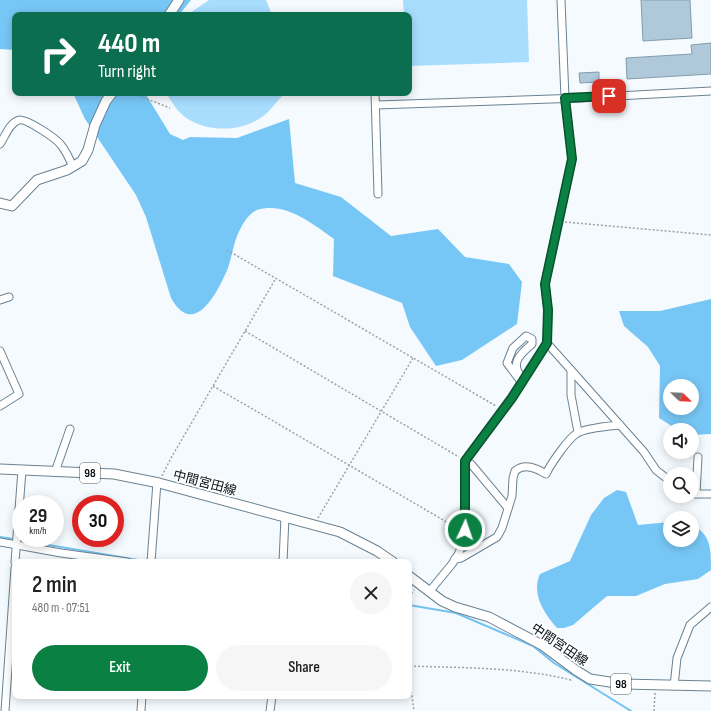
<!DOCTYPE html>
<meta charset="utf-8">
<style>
:root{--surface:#fff;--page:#f6f6f6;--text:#202124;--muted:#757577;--accent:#0b8043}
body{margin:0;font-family:"Sofia Sans Condensed","Noto Sans JP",sans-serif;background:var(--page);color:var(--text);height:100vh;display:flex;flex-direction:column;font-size:15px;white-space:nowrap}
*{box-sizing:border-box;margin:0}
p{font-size:13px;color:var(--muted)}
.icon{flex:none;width:22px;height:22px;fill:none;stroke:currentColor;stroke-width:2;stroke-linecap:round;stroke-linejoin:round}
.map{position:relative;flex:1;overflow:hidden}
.side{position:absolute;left:12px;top:559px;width:400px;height:140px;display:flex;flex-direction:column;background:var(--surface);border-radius:8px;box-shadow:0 2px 10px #0003}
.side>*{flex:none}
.hud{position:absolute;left:12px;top:12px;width:400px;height:84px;border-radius:8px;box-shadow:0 2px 10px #0003;background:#0b6e4f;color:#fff;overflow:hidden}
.needle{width:26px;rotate:113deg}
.buttons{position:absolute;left:663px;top:379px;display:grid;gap:8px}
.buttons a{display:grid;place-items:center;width:36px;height:36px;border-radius:50%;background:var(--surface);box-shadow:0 2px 10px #0003;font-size:20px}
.speed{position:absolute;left:12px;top:495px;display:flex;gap:8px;font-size:20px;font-weight:700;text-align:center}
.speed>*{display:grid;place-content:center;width:52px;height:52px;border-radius:50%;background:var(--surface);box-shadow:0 2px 10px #0003;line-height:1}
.speed small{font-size:10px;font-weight:400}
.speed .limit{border:6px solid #d22;background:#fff;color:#111}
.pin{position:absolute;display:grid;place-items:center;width:34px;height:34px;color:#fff;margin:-17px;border-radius:8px;box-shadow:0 2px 6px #0006}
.me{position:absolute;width:44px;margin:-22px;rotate:3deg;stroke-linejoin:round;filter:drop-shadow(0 0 3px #0008)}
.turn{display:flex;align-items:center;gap:14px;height:84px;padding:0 20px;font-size:18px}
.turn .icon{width:52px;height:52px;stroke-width:2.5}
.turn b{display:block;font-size:28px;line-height:34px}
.round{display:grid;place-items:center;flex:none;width:42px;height:42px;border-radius:21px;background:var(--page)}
.overview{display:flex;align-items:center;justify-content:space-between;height:68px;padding:0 20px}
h1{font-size:24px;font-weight:600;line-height:30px}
.action{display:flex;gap:8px;margin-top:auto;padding:8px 20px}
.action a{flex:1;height:46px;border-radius:24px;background:var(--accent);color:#fff;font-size:16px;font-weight:600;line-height:46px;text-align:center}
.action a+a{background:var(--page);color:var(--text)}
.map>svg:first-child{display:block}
</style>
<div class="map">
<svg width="711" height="711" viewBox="0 0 711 711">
<rect width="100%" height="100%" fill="#f5fafe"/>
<!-- green -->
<g fill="#a8ddfe">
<path d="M 209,0 L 266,0 L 272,15 L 187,15 Z"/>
<path d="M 403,0 L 527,0 L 529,62 L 409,66 L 409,15 L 404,15 Z"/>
<path d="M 166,93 L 284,93 L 284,94 C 278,100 273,107 267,113 C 246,132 208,134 185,117 C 177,111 171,101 166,93 Z"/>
</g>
<!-- forest -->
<g fill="#77c7f6" fill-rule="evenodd">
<path d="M 0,0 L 191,0 L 179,15 L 15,15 L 15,50 L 0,49 Z"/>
<path d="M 73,93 L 145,93 L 170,134 L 183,140 L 190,137 L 237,138 L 289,119 L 295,183 L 341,197 L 391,236 L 438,229 L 465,257 L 509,264 L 522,282 L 517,324 L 462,360 L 436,366 L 410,327 L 402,303 L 333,276 L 334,239 C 313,224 285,201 257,210 C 247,214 241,227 237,236 C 232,249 231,264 224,277 C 217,292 198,329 178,308 C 175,305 173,301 171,298 L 146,217 L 136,195 L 85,119 Z"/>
<path d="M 711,299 L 711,434 L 692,435 L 692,430 L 678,430 L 659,418 L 660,366 L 648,347 L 624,326 L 619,311 L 660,311 ZM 670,386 L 692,386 L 692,408 L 670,408 Z"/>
<path d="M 617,490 L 626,492 L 638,525 L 670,522 L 670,540 L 692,540 L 692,525 C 711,534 711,549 711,570 L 698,579 L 665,584 L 636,596 L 607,596 L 573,625 L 564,628 L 557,628 C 544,613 531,594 540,574 L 570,561 L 591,515 L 604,498 Z"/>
</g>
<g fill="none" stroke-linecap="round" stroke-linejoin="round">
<!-- stream -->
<g stroke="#73c3f2" stroke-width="2">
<path d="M 0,537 L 14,539"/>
<path d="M 19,540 L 150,562"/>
<path d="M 409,605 L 456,613 L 533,646 L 554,663 L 631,711"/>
</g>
</g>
<!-- building -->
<g fill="#afc9da" stroke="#839cad">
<path d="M 641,0 L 690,0 L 692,38 L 643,41 Z"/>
<path d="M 711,43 L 711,74 L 627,79 L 626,58 L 692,54 L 691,45 Z"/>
<path d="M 599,72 L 599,82 L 580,83 L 579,73 Z"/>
</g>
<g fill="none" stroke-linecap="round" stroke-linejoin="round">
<!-- minor casing -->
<g stroke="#6a8292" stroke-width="9">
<g id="minor">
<path d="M 375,93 L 378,194"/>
<path d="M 376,105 L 580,98 L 711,91"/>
<path d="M 0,144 C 5,137 9,123 19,120 C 26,118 57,139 61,145 C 66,151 70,160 73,167"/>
<path d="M 0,300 L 9,297"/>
<path d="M 547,343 L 644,452 L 656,470 L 670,481"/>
<path d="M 0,351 L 19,394 L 0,406"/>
<path d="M 571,370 L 571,395 L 578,432"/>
<path d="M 522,383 L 507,363 L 513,348 L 526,336 L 532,339 L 532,344 C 520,354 508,365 524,379"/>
<path d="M 465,461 L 471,464 L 508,508"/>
<path d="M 55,472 L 70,429"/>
<path d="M 692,493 L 696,494 L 711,494"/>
<path d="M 696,494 L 698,457"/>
<path d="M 0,542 L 61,553 L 127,562"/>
<path d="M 455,559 L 461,558 L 497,537 L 502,528 L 512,496 L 513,478 L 515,471 C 525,463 536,468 546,474 C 550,465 568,439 576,434 C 584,428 610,426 620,425"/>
<path d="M 15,562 L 22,470"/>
<path d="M 151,562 L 157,482"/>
<path d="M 283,562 L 285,517"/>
<path d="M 429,592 L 452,564 L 459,553 L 464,537 L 465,461 L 511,398 L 547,343 L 548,310 L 545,284 L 572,159 L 565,98 L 561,0"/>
<path d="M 674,686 L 677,658 L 690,625 L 711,607"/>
<path d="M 5,711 L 15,568"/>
<path d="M 141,711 L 142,696"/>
<path d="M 270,711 L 272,696"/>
</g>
</g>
<!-- major casing -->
<g stroke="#6a8292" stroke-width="11">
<g id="major">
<path d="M 169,15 L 179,0"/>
<path d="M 0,203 L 12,206 L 37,180 L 67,170 L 82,161 L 88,150 L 95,125 L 106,101 L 112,93"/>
<path d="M 0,469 L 114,474 L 159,483 L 340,532 L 377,551 L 393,562"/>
<path d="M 409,576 L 442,601 L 455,607 L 489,617 L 542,645 L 577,671 L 590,679 L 623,684 L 711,686"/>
</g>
</g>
<!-- path -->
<g stroke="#9ca3a7" stroke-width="1.5" stroke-dasharray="2 2" stroke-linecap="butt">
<path d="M 132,93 L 170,108"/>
<path d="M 565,222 L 711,235"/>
<path d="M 227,250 L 496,406"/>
<path d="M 245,331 L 459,457"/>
<path d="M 213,386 L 457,528"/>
<path d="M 162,476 L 171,458 L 276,278"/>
<path d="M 318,518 L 413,358"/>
<path d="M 409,597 L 414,590"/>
<path d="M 409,652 L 411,655 L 411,689 L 414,711"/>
<path d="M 410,666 C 464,668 519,667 571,680 L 572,678"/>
<path d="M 654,711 L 655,693"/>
</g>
<!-- minor -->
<use href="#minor" stroke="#fff" stroke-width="7"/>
<!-- major -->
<use href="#major" stroke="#fff" stroke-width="9"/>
</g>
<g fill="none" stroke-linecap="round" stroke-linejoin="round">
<!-- route casing -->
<g stroke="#07532c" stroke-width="10">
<path id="route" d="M 465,530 L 465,461 L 512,398 L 547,343 L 548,310 L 545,284 L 572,159 L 565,98 L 609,96"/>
</g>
<!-- route -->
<use href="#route" stroke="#0b8043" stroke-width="7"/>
</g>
<g text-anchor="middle" stroke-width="3.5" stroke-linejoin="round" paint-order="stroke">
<!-- shield labels -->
<g fill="#fff" stroke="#505659" stroke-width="1">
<rect x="80" y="463" width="20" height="20" rx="3"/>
<rect x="611" y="674" width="20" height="20" rx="3"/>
</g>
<g font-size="12" font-weight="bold" fill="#050d12">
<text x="90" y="477">98</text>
<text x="621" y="688">98</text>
</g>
<!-- street labels -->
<g font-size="13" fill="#050d12" stroke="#fff">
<text transform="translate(205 482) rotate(15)" y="5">中間宮田線</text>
<text transform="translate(560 644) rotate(34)" y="5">中間宮田線</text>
</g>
</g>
</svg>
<div class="buttons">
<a><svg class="needle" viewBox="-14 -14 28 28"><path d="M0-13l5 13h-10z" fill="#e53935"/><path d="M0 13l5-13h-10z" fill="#757577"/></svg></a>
<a><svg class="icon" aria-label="sound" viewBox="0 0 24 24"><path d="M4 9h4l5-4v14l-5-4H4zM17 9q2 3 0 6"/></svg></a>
<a><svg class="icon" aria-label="search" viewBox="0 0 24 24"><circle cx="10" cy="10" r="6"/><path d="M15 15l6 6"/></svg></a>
<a><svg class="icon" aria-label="layers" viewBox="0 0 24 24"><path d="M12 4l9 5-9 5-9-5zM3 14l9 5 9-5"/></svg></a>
</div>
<div class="speed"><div>29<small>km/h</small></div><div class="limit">30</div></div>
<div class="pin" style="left:609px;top:96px;background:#d93025"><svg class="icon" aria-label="arrive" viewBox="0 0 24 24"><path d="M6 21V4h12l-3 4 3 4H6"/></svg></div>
<svg class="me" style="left:465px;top:530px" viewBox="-20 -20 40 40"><circle r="17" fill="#0b8043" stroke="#fff" stroke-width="3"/><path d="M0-11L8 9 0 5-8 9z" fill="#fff"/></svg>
<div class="hud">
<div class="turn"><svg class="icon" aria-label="right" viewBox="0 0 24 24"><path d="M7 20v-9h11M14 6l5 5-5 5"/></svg><div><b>440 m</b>Turn right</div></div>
</div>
<section class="side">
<div class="overview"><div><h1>2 min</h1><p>480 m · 07:51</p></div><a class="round"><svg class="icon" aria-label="close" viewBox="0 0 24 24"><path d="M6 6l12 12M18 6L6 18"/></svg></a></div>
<div class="action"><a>Exit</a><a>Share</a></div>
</section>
</div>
